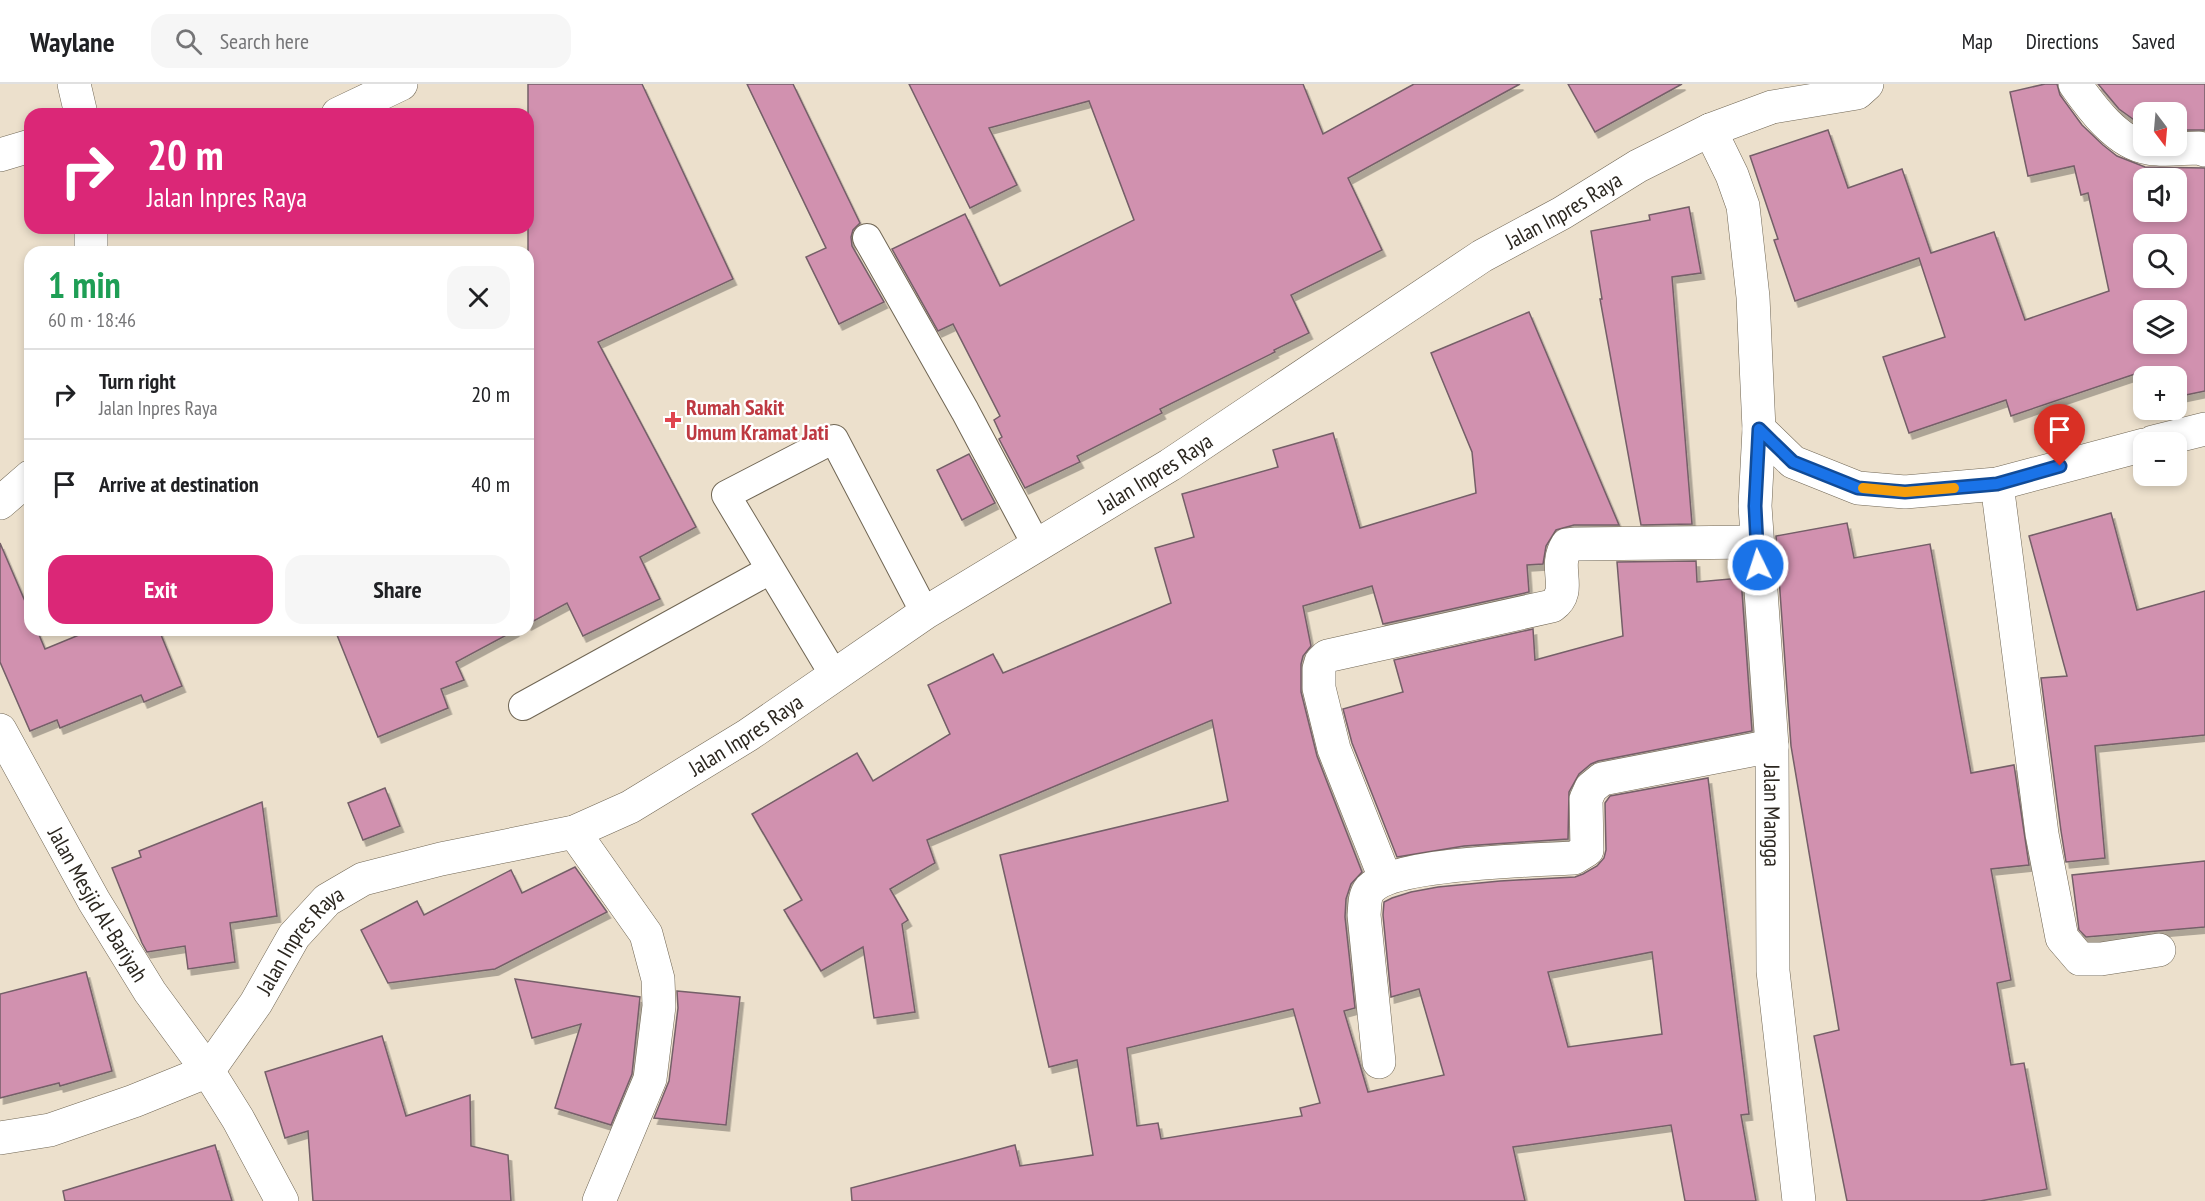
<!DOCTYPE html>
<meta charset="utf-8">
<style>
:root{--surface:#fff;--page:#f6f6f6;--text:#202124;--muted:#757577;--line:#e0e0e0;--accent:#db2777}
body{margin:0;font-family:"PT Sans Narrow",sans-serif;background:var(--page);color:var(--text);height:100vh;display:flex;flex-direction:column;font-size:22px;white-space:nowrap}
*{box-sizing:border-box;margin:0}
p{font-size:20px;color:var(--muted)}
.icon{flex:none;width:33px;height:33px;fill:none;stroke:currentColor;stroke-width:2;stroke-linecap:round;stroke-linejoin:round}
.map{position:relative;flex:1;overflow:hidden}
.details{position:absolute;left:24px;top:162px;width:510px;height:390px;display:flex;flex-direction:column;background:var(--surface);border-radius:18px;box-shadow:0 3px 9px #0003}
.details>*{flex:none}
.guide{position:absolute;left:24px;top:24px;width:510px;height:126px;border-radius:18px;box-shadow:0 3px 9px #0003;background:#db2777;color:#fff;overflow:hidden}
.needle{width:39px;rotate:164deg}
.tools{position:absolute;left:2133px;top:18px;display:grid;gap:12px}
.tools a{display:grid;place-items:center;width:54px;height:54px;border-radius:12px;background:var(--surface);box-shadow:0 3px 9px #0003;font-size:30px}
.pin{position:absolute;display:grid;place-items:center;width:51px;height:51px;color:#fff;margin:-62px -26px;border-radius:50% 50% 50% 0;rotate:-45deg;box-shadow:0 0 6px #0007}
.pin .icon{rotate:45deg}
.me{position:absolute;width:66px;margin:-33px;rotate:356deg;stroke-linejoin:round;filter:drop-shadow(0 0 4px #0008)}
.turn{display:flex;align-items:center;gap:21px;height:126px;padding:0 24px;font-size:27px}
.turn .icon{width:78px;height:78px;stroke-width:2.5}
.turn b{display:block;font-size:42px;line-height:51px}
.round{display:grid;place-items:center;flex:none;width:63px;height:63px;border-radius:18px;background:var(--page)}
.headline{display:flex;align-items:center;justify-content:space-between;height:102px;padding:0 24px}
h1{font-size:36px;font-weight:700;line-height:45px;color:#1e9e55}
.button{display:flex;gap:12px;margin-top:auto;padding:12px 24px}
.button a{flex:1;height:69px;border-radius:18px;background:var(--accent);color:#fff;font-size:24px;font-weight:700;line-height:69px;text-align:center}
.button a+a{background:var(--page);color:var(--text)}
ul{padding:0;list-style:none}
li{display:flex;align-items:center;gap:18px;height:90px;padding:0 24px;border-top:2px solid var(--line)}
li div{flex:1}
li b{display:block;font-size:22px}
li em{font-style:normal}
header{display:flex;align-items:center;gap:36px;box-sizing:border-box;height:84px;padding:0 30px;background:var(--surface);border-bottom:2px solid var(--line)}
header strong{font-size:28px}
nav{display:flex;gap:33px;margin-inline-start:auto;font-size:21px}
.search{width:420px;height:54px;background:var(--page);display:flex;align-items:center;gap:15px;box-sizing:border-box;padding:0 21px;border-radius:18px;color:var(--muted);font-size:22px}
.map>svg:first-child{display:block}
</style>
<header>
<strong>Waylane</strong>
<div class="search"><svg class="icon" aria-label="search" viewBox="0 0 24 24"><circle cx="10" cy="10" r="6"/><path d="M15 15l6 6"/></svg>Search here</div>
<nav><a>Map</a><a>Directions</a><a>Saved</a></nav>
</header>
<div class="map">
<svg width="2205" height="1117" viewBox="0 0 2205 1117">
<defs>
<filter id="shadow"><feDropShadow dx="3.5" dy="6" stdDeviation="0" flood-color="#0004"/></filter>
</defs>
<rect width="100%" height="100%" fill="#ece0cc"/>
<!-- building -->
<g fill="#d191af" stroke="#745f68" stroke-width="1.5" fill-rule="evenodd" filter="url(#shadow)">
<path d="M 528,0 L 642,0 L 733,195 L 598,258 L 696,443 L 640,473 L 660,515 L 583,552 L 567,519 L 528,540 Z"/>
<path d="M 747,0 L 793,0 L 860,139 L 853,146 L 851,153 L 852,162 L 884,218 L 839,240 L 806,173 L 826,164 Z"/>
<path d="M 909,0 L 1303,0 L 1323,50 L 1414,0 L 1520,0 L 1348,94 L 1382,166 L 1291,211 L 1309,249 L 1274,266 L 1275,268 L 1160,325 L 1162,329 L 1077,372 L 1080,378 L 1025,404 L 999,355 L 1002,353 L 994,336 L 1000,332 L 953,240 L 938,247 L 892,165 L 965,130 L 1000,202 L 1134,136 L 1089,17 L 989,44 L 1017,101 L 970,124 Z"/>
<path d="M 1568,0 L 1682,0 L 1595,48 Z"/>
<path d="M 2045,0 L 2057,0 L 2060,11 L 2082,41 L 2103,61 L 2117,72 L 2145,83 L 2205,84 L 2205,307 L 2176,313 L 2176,292 L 2144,292 L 2143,321 L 2135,290 L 2011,332 L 2006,316 L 1909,349 L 1883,273 L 1945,253 L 1919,174 L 1795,217 L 1774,156 L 1778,155 L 1750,72 L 1828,46 L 1848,104 L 1902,85 L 1931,169 L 1994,148 L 2025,236 L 2109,207 L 2088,109 L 2081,111 L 2074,82 L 2028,92 L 2010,8 ZM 2144,94 L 2176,94 L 2176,128 L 2144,128 ZM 2144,160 L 2176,160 L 2176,194 L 2144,194 ZM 2144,226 L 2176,226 L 2176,260 L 2144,260 Z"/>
<path d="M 2098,0 L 2205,0 L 2205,46 L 2176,46 L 2176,28 L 2144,28 L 2144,43 L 2119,25 Z"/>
<path d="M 1689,123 L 1701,189 L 1672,193 L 1692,440 L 1641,441 L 1600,215 L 1602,215 L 1591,147 L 1650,136 L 1649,131 Z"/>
<path d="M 1529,228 L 1619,441 L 1574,441 L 1556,446 L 1546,462 L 1543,480 L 1527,481 L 1529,508 L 1383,540 L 1372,502 L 1303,522 L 1311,562 L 1303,572 L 1301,580 L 1301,608 L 1317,672 L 1362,788 L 1351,800 L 1346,815 L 1345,833 L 1355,924 L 1344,927 L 1368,1008 L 1444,991 L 1419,905 L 1391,913 L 1383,831 L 1384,818 L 1392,814 L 1411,808 L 1438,803 L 1500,797 L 1575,793 L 1583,790 L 1597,782 L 1604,774 L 1606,766 L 1605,719 L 1610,712 L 1708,694 L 1749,1030 L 1741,1031 L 1756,1117 L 1685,1117 L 1671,1041 L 1513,1063 L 1525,1117 L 852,1117 L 851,1104 L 1015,1061 L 1020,1082 L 1093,1071 L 1077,976 L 1049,983 L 1000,771 L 1228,717 L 1212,636 L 927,756 L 935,779 L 890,805 L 908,836 L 902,840 L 915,928 L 874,934 L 863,863 L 821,887 L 784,826 L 802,816 L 752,730 L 857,669 L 873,697 L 950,650 L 928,601 L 993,570 L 1003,589 L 1171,519 L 1155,464 L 1194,453 L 1182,410 L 1278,383 L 1273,366 L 1333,349 L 1360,444 L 1476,409 L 1472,368 L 1431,269 ZM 1652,868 L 1662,950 L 1568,963 L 1548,888 ZM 1293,925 L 1320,1019 L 1300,1024 L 1302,1032 L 1161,1055 L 1158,1039 L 1137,1042 L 1127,964 Z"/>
<path d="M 969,370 L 995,419 L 962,436 L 937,386 Z"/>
<path d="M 2111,429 L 2137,526 L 2205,507 L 2205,651 L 2095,662 L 2105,774 L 2066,778 L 2061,747 L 2041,594 L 2067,592 L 2029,452 Z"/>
<path d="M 1847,439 L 1854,474 L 1930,460 L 1971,689 L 2014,681 L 2029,781 L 1991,785 L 2011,896 L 1997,899 L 2011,981 L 2024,979 L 2047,1105 L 1980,1117 L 1847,1117 L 1814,952 L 1839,946 L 1791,662 L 1776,452 Z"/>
<path d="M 0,459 L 30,529 L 30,546 L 37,546 L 45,565 L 91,546 L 159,546 L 182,602 L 144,618 L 141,611 L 60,644 L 57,636 L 30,647 L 0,578 Z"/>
<path d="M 1696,477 L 1697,498 L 1741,494 L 1752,647 L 1598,677 L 1591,680 L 1579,690 L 1569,708 L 1568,755 L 1464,762 L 1397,773 L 1352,659 L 1343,625 L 1403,608 L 1394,576 L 1533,545 L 1535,576 L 1623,552 L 1617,478 Z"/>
<path d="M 335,546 L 516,546 L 456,578 L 464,596 L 441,605 L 448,624 L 378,653 Z"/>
<path d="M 385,704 L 400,742 L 363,756 L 348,719 Z"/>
<path d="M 262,718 L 277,832 L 230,839 L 235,878 L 188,885 L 185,862 L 147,868 L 142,859 L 112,784 L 141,773 L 139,767 Z"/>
<path d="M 2205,777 L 2205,843 L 2086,853 L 2079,846 L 2072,791 Z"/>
<path d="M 575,783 L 607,828 L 495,885 L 388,899 L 361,846 L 417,817 L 424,831 L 511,786 L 522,809 Z"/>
<path d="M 86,888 L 112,987 L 60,1002 L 59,999 L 0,1014 L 0,910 Z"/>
<path d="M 515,895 L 640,913 L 632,990 L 611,1041 L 555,1024 L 581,940 L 532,954 Z"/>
<path d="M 677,907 L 740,913 L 726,1041 L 654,1034 L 669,997 L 678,924 Z"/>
<path d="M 382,952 L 406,1032 L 470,1011 L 471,1062 L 508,1071 L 511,1117 L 313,1117 L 308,1047 L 285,1054 L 265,988 Z"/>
<path d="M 215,1061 L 232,1117 L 65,1117 L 63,1107 Z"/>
</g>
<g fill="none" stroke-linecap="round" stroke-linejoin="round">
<!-- service casing -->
<g stroke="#706654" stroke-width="30">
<g id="service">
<path d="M 867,154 L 965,327 L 1037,462"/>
<path d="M 834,591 L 726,411 L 834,355 L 925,529"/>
<path d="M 523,622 L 770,486"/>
</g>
</g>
<!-- minor casing -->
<g stroke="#706654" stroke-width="34">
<g id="minor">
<path d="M 74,0 L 81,30"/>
<path d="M 2075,0 C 2091,23 2117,59 2148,64 C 2164,67 2183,64 2199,64 L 2205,66"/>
<path d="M 338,30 L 401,0"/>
<path d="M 1710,46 L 1772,23 L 1857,9 L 1867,0"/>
<path d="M 0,71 L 30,62"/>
<path d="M 91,144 L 91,168"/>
<path id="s1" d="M 1759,345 L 1755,422 L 1772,662 L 1773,887 L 1799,1117"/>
<path d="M 1997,400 L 2042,750 L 2062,854 L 2080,875 L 2101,875 L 2159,866"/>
<path d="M 0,419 L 30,393"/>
<path id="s2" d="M 0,646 L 94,817 L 150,908 L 208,987 L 238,1035 L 282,1117"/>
<path d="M 574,748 L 646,850 L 658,895 L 659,922 L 650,995 L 599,1117"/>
<path d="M 1385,794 L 1334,665 L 1319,604 L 1319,585 L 1321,578 L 1327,572 L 1552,522 C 1574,506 1552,485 1567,461 L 1576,460 L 1757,458"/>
<path d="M 1379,978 L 1364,831 C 1365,822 1364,812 1370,805 C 1394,779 1535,776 1574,774 L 1587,766 L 1586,715 L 1591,704 L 1602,695 L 1772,662"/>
</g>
</g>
<!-- tertiary casing -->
<g stroke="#706654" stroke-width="34">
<g id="tertiary">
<path d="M 2153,358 L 2205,345"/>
<path id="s3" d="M 0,1054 L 50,1046 L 134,1017 L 208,987 L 256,919 L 294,852 L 327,816 L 363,795 L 441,775 L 574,748 L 630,723 L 748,651 L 925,529 L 1170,381 L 1482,172 L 1562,129 L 1638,82 L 1710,46 L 1732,91 L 1743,122 L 1753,213 L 1759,345 L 1793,378 L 1858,404 L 1905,408 L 1997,400 L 2144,361"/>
</g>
</g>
<!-- service -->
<use href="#service" stroke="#fff" stroke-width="28"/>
<!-- minor -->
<use href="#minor" stroke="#fff" stroke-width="33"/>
<!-- tertiary -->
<use href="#tertiary" stroke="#fff" stroke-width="33"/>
</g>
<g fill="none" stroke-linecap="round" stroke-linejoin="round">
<!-- route casing -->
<g stroke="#114b97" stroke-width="15">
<path id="route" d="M 1758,481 L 1755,422 L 1759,345 L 1793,378 L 1858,404 L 1905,408 L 1997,400 L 2060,382"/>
</g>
<!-- route -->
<use href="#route" stroke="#1a73e8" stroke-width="10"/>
<!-- slow -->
<path stroke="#f59e0b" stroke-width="10" d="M 1863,404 L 1905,408 L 1954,404"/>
</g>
<!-- markers -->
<path fill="#e0444e" stroke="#fff" stroke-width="2" d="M670 327h6v6h6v6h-6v6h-6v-6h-6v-6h6z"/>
<g text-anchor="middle" stroke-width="4.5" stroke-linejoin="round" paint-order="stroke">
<!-- street labels -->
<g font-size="22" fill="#2c2720" stroke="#fff">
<text dy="8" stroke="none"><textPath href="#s3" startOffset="1856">Jalan Inpres Raya</textPath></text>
<text dy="8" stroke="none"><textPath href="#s3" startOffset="1370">Jalan Inpres Raya</textPath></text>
<text dy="8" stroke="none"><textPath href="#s3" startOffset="884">Jalan Inpres Raya</textPath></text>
<text dy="8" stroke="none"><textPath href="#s1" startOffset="387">Jalan Mangga</textPath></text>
<text dy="8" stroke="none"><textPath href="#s2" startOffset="200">Jalan Mesjid Al-Bariyah</textPath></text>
<text dy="8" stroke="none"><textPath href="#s3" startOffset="380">Jalan Inpres Raya</textPath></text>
</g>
<!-- health labels -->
<g font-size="22" font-weight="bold" fill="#be3a42" stroke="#fff" text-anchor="start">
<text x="686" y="331">Rumah Sakit<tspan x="686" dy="25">Umum Kramat Jati</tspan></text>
</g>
</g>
</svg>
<div class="tools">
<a><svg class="needle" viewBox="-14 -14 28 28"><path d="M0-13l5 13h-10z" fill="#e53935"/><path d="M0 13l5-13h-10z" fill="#757577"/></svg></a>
<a><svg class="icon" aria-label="sound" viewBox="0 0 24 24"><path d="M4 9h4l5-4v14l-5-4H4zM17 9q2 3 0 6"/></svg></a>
<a><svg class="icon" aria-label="search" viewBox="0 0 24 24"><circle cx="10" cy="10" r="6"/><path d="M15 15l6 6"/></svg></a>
<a><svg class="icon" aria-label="layers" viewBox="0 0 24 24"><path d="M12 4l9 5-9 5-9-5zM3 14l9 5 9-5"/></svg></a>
<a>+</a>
<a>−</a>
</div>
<div class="pin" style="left:2060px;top:382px;background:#d93025"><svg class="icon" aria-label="arrive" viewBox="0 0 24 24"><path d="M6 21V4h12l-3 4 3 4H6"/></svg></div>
<svg class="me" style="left:1758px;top:481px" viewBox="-20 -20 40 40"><circle r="17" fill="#1a73e8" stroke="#fff" stroke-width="3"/><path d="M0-11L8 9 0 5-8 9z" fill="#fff"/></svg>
<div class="guide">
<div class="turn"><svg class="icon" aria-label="right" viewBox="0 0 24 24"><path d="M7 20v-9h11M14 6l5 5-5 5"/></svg><div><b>20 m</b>Jalan Inpres Raya</div></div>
</div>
<section class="details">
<div class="headline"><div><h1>1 min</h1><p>60 m · 18:46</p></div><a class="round"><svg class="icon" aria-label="close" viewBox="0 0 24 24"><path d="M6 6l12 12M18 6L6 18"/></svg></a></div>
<ul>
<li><svg class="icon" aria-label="right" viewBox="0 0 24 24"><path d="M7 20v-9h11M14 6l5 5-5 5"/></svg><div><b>Turn right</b><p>Jalan Inpres Raya</p></div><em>20 m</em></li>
<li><svg class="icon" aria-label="arrive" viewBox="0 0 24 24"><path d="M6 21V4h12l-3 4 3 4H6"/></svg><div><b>Arrive at destination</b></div><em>40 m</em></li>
</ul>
<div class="button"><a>Exit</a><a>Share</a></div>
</section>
</div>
